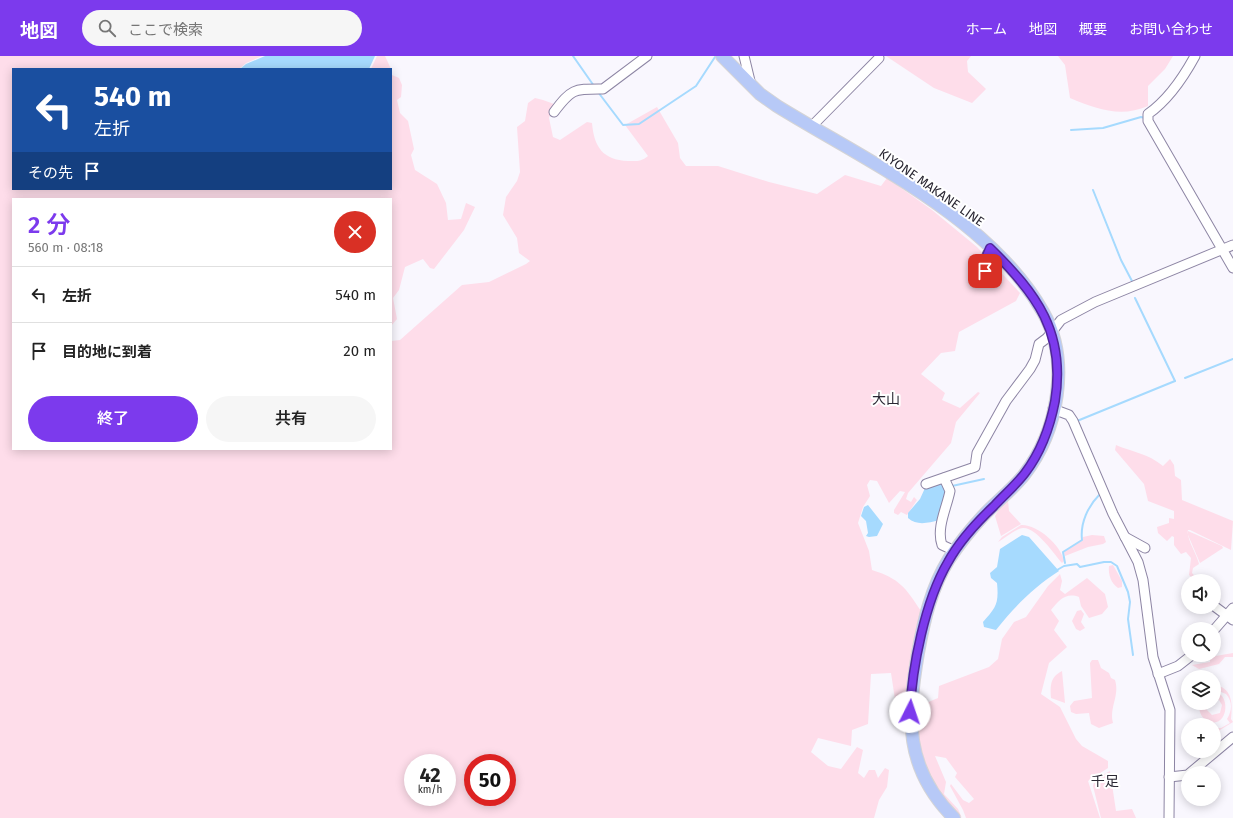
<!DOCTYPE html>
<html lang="ja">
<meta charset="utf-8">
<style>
:root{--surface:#fff;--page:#f6f6f6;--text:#222;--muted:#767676;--line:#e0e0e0;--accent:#7c3aed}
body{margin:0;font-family:"Fira Sans","Noto Sans JP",sans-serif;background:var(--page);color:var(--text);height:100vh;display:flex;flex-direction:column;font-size:15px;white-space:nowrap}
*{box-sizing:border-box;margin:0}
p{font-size:13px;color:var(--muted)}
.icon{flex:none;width:22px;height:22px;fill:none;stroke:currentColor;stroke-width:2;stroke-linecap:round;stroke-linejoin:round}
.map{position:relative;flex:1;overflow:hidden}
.panel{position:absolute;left:12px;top:142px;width:380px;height:252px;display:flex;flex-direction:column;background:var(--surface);border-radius:0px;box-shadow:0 2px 10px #0003}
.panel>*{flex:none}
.guide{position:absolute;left:12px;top:12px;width:380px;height:122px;border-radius:0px;box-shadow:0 2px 10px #0003;background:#1a4fa0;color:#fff;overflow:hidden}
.buttons{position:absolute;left:1181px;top:518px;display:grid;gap:8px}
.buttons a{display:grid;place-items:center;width:40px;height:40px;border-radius:50%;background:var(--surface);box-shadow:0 2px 10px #0003;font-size:20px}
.speed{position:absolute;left:404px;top:698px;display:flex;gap:8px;font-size:20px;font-weight:700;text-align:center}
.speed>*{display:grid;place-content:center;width:52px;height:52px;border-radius:50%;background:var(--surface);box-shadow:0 2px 10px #0003;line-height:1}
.speed small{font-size:10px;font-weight:400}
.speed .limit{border:6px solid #d22;background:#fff;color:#111}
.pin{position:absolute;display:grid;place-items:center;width:34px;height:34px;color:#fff;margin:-17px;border-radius:8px;box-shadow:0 2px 6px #0006}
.me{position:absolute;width:44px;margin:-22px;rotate:4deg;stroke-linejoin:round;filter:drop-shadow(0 0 3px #0008)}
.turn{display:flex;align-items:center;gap:14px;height:84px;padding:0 16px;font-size:18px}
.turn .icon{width:52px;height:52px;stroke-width:2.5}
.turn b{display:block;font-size:28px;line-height:34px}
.then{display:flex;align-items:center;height:38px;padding:0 16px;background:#0003;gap:8px;font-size:15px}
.round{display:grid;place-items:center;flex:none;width:42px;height:42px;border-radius:21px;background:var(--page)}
.headline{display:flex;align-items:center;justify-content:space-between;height:68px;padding:0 16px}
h1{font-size:24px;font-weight:600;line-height:30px;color:var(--accent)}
.cta{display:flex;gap:8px;margin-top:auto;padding:8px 16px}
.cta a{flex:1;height:46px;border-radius:24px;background:var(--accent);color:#fff;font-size:16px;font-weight:600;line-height:46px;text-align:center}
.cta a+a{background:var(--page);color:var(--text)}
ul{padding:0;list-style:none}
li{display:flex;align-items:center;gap:12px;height:56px;padding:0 16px;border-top:1px solid var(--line)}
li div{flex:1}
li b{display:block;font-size:15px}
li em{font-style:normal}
header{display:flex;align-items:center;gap:24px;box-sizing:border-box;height:56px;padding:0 20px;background:var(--accent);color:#fff}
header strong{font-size:19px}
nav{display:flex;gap:22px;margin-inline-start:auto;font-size:14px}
.search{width:280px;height:36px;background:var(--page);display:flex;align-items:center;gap:10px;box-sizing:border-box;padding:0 14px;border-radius:22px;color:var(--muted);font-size:15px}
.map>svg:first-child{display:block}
</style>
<header>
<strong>地図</strong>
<div class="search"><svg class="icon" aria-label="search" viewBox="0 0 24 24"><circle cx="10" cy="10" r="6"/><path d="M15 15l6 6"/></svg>ここで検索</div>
<nav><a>ホーム</a><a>地図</a><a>概要</a><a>お問い合わせ</a></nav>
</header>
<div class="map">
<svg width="1233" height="762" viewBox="0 0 1233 762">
<rect width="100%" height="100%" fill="#f9f7fe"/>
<!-- green -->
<g fill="#feddea" fill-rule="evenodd">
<path d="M 0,0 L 262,0 L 246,7 L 239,13 L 13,13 L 13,133 L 391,133 L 391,15 L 392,19 L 399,22 L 402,29 L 401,41 L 397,44 L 400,57 L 408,65 L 414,93 L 411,99 L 415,114 L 437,128 L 446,147 L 448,164 L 461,163 L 466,147 L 475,151 L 464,174 L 434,213 L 430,212 L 423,203 L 405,211 L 399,234 L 393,242 L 397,263 L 391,270 L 391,143 L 13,143 L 13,393 L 391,393 L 391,285 L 400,284 L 462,229 L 489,226 L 526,208 L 530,205 L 519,197 L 517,182 L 503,159 L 506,141 L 517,125 L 520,116 L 517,71 L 525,65 L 528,47 L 535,42 L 543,44 L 554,48 L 549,62 L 553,81 L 560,84 L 587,66 L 592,67 C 594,91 603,104 628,105 C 636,105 641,106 648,100 L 625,69 L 657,51 L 678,87 L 680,102 L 686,110 L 718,110 L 769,126 L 817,138 L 845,119 L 881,130 L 887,122 L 932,154 L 977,191 L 1020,237 L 1016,245 L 959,276 L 955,295 L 941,297 L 921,318 L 945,337 L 942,344 L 960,352 L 978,336 L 980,337 L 956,366 L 951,387 L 908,437 L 906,443 L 911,446 L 914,441 L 917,444 L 907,459 L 901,456 L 898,459 L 894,457 L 894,454 L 905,436 L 900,435 L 889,447 L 877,425 L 870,424 L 867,429 L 870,440 L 863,451 L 858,467 L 869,495 L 872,514 C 900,523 905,531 921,555 L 911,600 L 905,664 L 901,667 L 898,663 L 891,617 L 871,618 L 868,668 L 852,674 L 851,690 L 818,682 L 811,696 L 828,710 L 841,713 L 857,691 L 863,694 L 858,717 L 864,722 L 869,714 L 875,714 L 878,722 L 885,712 L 889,714 L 887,731 L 879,744 L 874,762 L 0,762 ZM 413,707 L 447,707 L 447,741 L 413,741 ZM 473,707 L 507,707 L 507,741 L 473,741 Z"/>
<path d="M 377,0 L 385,0 L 391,13 L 371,13 Z"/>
<path d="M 886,0 L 971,0 L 967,5 L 968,16 L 986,33 L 972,47 L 934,32 Z"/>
<path d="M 1058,0 L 1173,0 L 1165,13 L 1148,30 L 1148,50 C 1121,62 1096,53 1070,42 L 1065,9 Z"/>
<path d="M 1116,389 C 1135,397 1147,397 1163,410 L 1170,403 L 1174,409 L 1175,420 L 1181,424 L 1182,444 L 1233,465 L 1231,494 L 1190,474 L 1188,474 C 1186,482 1197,498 1199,508 L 1193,512 L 1192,517 L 1199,525 L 1196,525 L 1189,519 L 1191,502 L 1186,496 L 1181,498 L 1174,489 L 1174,481 L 1172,480 L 1167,485 L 1158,477 L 1157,471 L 1169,467 L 1169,462 L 1174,463 L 1174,455 L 1148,445 L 1144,428 L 1115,394 Z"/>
<path d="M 1008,444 L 1009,455 L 1021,468 L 1001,480 L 995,460 L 1002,448 Z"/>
<path d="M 1021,469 C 1037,468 1061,489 1064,505 L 1062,507 C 1054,498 1036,471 1023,472 C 1015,473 1005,482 998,486 L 1002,481 Z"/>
<path d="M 1188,475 L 1222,490 L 1223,492 L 1200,507 L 1188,479 Z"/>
<path d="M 1092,479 L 1104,480 L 1106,486 L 1103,488 L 1088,491 L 1065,500 L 1064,496 L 1083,484 L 1083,481 Z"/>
<path d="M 1113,509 L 1122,525 L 1122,531 L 1118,532 C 1111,527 1108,519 1109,510 Z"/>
<path d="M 1060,518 L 1062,525 L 1060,534 L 1065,538 L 1087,522 L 1105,538 L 1108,551 L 1102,558 L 1089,562 L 1081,550 L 1079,541 C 1066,536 1059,544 1051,554 L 1059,565 L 1054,574 L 1067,591 L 1049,607 L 1041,638 L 1060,651 L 1076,683 L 1082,690 L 1108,705 L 1108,712 L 1088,725 L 1100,762 L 966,762 L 963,754 L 950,730 L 951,728 L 963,744 L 969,747 L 974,743 L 955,721 L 957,717 L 946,702 L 935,700 L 946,726 L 944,738 L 958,753 L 962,762 C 933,734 906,691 919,650 L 938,642 L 939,630 L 989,611 L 998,603 L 1002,583 L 1014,566 L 1026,561 L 1048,530 Z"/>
<path d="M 1081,554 L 1084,558 L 1081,566 L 1085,572 L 1080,575 L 1076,573 L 1072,565 L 1077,555 Z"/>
<path d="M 1233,597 L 1233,601 L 1225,601 L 1219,608 L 1199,613 L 1192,609 L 1210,606 L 1210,601 Z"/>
<path d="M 1092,604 L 1098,604 L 1101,612 L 1109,617 L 1111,622 L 1115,624 C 1120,640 1109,651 1113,667 L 1099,672 L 1091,668 L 1089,657 L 1076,658 L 1071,656 L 1070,650 L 1074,645 L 1092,642 L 1090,607 Z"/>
<path d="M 1062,615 L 1065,647 L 1051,642 C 1050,630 1050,621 1062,615 Z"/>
<path d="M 1214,629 C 1232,631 1233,647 1231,663 L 1233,666 L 1220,674 L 1220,676 L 1214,678 L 1214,672 L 1221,672 L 1230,667 L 1227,663 C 1232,655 1233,646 1226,638 L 1214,633 Z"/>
<path d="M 1214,635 C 1233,639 1227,676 1206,664 C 1200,660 1199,654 1199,648 L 1207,647 L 1206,653 L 1212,659 L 1220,657 L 1222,649 L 1219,644 L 1214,642 Z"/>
<path d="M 1110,715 L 1116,755 L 1132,753 L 1136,762 L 1101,762 L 1093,730 L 1095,723 Z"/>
</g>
<!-- water -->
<g fill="#a6dafe">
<path d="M 265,0 L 375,0 L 369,13 L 240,13 L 246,8 Z"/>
<path d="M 940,428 L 946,432 L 947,435 L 939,464 C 928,467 917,470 908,462 L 908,457 L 920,443 L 925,432 Z"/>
<path d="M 868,449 L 883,468 L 877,480 L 869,481 L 866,480 L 868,477 L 866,465 L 861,460 L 864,451 Z"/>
<path d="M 1022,479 L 1029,481 L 1059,515 C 1034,531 1014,551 996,574 L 984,571 L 983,566 C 996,551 999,548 997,527 L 991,522 L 990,517 L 997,511 L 1000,493 Z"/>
</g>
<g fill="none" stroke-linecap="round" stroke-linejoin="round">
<!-- stream -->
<g stroke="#a6dafe" stroke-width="2">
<path d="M 573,0 L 594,30"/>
<path d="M 598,36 L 623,69 L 639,68 L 696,30 L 715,1"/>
<path d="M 1071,74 L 1103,72 L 1141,61 L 1145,62"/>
<path d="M 1093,134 L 1121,204 L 1133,227"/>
<path d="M 1135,242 L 1175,325"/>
<path d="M 1185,322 L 1233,303"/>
<path d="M 1077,365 L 1175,325"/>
<path d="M 952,430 L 984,423"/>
<path d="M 1065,507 L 1063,496 L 1082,484 C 1080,467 1088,450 1100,438"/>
<path d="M 1057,514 L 1064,510 L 1077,508 L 1080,511 L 1104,506 L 1111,506 L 1117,510 L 1128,536 L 1130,546 L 1128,563 L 1133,599"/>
</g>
<!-- minor casing -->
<g stroke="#8d85a4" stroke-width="11">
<g id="minor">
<path d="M 744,0 L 751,29"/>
<path d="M 1195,0 C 1183,22 1168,44 1148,58 L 1148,65 L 1233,212"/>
<path d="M 554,56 C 572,32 574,33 603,33 L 647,0"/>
<path d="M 811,71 L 879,2"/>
<path d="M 983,225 L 987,199 L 990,192"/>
<path d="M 1053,353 L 1069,359 L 1073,365 L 1113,458 L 1138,506 L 1143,524 L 1153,601 L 1170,654 L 1169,762"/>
<path d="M 944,422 L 950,435 C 947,451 936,472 942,489 L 955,495"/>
<path d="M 926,428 L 975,411 L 977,397 L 1006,345 L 1030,313 L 1035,304 L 1039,288 L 1047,282 L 1061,264 L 1095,246 L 1233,189"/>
<path d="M 1125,481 L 1145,492"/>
<path d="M 1214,550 L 1233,564"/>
<path d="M 1214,574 L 1233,552"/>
<path d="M 1158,618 L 1178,610 L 1192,599"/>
<path d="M 1190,717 L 1233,681"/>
<path d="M 1169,721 L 1188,719"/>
</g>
</g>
<!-- major casing -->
<g stroke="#d4d4d6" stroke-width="14">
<path id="major" d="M 722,0 L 760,38 L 777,50 C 866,105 989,161 1043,256 C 1071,305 1058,375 1024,419 C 1012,434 996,446 983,460 C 970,474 959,488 949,503 C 931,532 924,564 918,597 C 907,662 904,712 954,762"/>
</g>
<!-- minor -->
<use href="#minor" stroke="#fff" stroke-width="9"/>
<!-- major -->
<use href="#major" stroke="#b7c9f7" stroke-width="12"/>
</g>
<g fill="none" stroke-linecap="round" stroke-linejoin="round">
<!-- route casing -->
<g stroke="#51269a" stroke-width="10">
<path id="route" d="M 910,656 C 912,611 925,545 948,506 C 960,484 976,467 994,450 C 1004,439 1016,429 1025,417 C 1041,396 1050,371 1055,345 C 1066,277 1037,238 990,192 L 987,199 L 985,215"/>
</g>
<!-- route -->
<use href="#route" stroke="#7c3aed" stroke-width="7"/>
</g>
<g text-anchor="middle" stroke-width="4" stroke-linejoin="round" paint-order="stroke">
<!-- street labels -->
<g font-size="13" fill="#2a2733" stroke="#fff">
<text transform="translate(932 131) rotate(35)" y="5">KIYONE MAKANE LINE</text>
</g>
<!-- neighbourhood labels -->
<g font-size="14" fill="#2a2733" stroke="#fff">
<text x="886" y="348">大山</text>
<text x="1105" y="730">千足</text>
</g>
</g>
</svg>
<div class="buttons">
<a><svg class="icon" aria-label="sound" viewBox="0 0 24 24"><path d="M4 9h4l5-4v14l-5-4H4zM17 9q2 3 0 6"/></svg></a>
<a><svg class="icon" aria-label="search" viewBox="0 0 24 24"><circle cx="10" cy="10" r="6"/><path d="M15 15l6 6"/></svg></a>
<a><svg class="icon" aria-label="layers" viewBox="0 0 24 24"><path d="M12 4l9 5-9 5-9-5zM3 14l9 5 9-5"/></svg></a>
<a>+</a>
<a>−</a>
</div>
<div class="speed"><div>42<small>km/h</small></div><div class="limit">50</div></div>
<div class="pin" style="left:985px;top:215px;background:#d93025"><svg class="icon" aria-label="arrive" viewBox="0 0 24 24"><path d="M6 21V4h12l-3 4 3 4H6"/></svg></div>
<svg class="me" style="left:910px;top:656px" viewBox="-20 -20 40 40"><circle r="19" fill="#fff"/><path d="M0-13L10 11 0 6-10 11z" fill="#7c3aed"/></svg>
<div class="guide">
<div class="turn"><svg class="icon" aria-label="left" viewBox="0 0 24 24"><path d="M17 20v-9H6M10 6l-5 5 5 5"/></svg><div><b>540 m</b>左折</div></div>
<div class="then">その先<svg class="icon" aria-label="arrive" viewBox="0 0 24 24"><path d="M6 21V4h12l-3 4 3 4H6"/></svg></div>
</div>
<section class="panel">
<div class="headline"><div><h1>2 分</h1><p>560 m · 08:18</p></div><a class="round" style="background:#d93025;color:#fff"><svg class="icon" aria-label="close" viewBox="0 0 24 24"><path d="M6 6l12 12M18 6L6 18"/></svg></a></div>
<ul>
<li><svg class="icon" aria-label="left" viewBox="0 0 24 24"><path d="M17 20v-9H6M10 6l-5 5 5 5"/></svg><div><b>左折</b></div><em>540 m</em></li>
<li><svg class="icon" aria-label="arrive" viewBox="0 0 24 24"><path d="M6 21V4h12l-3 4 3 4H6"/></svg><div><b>目的地に到着</b></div><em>20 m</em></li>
</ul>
<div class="cta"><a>終了</a><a>共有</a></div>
</section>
</div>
